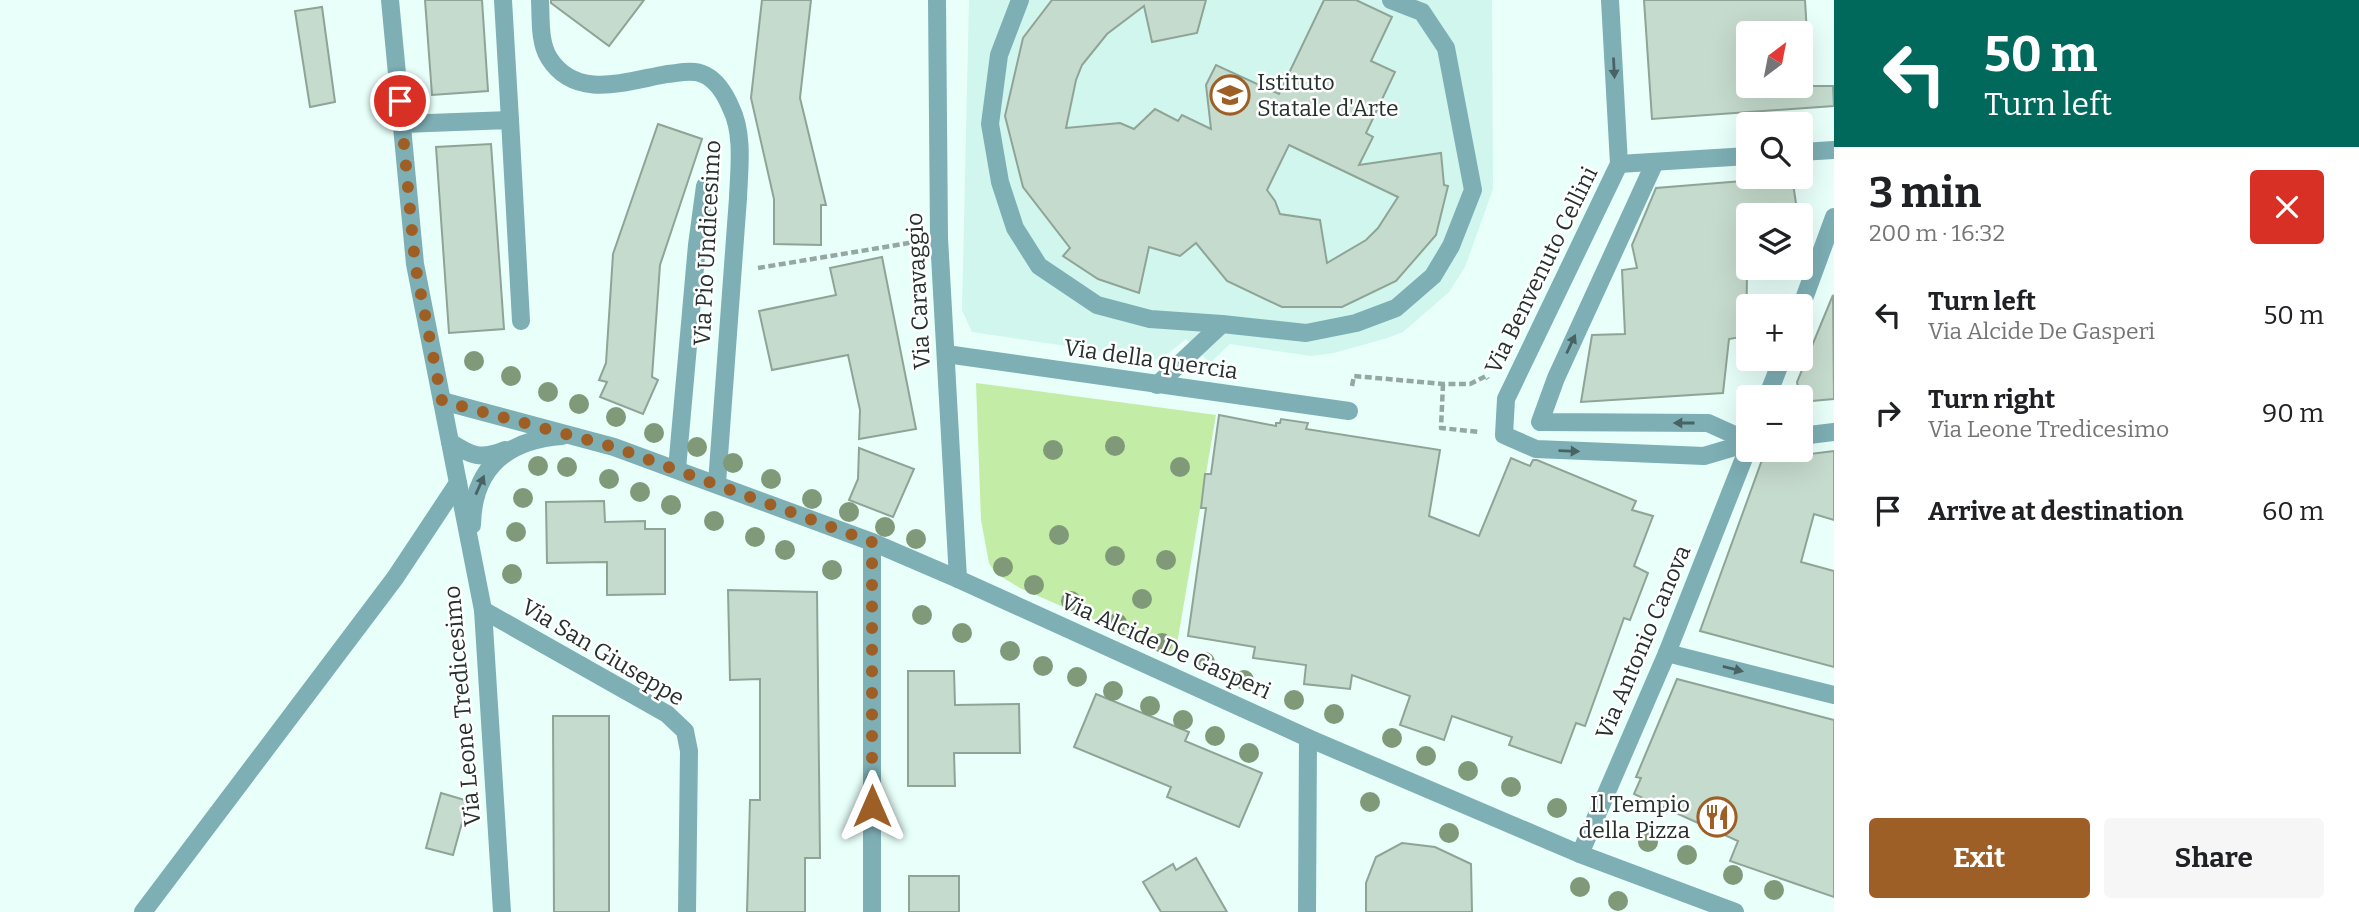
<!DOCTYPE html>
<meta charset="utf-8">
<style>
:root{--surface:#fff;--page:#f6f6f6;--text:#202124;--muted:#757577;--accent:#9d5f25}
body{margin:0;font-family:Bitter,serif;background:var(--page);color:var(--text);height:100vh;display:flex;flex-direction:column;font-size:26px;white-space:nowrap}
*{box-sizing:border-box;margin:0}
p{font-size:23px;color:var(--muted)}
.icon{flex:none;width:38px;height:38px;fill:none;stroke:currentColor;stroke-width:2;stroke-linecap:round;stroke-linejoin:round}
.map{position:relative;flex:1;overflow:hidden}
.drawer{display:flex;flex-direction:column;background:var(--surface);width:525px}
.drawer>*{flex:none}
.guide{background:#00695c;color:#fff;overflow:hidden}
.needle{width:46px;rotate:32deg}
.fabs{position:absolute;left:1736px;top:21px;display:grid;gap:14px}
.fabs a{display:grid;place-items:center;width:77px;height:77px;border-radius:7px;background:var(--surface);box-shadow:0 7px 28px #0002;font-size:35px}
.pin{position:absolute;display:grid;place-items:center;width:60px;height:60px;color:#fff;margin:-30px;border:4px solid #fff;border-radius:50%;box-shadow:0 2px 7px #0007}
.me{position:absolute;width:77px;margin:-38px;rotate:0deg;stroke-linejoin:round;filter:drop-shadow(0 0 5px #0008)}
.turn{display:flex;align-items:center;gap:24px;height:147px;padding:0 35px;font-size:32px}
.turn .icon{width:91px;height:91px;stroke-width:2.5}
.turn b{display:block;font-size:49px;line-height:60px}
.round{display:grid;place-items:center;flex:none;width:74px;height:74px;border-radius:7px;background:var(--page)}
.overview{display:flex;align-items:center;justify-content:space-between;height:119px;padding:0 35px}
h1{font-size:42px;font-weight:700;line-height:52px}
.action{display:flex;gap:14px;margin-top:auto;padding:14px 35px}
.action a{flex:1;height:80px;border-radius:7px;background:var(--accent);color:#fff;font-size:28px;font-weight:700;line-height:80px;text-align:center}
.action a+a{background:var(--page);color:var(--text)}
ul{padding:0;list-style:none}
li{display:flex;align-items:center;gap:21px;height:98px;padding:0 35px}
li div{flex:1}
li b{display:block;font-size:26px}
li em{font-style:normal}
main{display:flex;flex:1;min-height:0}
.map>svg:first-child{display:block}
</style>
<main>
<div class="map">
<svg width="1834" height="912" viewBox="0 0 1834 912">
<rect width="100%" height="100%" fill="#e8fffa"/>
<!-- built -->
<path fill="#d0f6ee" d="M 969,0 L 1492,0 L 1493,189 L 1465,267 L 1449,292 L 1403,332 L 1387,338 L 1334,353 L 1311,356 L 1230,344 L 1210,363 L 1186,339 L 1160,360 L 972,332 L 962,310 Z"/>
<!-- green -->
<path fill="#c3eda6" d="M 976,383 L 1216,415 L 1175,656 L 1020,588 L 995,573 L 989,563 L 981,520 Z"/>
<!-- building -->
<g fill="#c5dbcd" stroke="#8fa496" stroke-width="2" fill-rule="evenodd">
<path d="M 425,0 L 482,0 L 488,91 L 432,95 Z"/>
<path d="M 551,0 L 644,0 L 609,46 L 551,3 Z"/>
<path d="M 762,0 L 811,0 L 800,98 L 826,205 L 821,205 L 821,245 L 774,244 L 774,199 L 751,98 Z"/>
<path d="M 1052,0 L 1206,0 L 1197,33 L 1152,42 L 1144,6 L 1107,34 L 1082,65 L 1076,80 L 1066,128 L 1120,123 L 1134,129 L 1155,109 L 1178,121 L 1182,115 L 1211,129 L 1206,85 L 1216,65 L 1279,94 L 1324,0 L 1356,0 L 1392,17 L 1371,61 L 1395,72 L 1366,133 L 1373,137 L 1359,165 L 1441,153 L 1444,185 L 1448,186 L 1436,235 L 1396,281 L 1342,307 L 1282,307 L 1227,281 L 1196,243 L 1180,256 L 1149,247 L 1139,293 L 1098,279 L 1063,256 L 1070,248 L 1023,187 L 1005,116 L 1023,38 ZM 1289,145 L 1398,197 L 1378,228 L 1366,240 L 1327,263 L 1320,220 L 1280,214 L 1275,201 L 1267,190 Z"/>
<path d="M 1644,0 L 1805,0 L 1807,33 L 1748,33 L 1748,86 L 1833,86 L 1834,106 L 1652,119 Z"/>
<path d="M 322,7 L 335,102 L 310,107 L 295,11 Z"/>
<path d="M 658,124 L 702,139 L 660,265 L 652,377 L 658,380 L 643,414 L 600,397 L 607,382 L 599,380 L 606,363 L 613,254 Z"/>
<path d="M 491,144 L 504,329 L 449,333 L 436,147 Z"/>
<path d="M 1792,177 L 1797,210 L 1794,210 L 1794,214 L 1748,215 L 1746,336 L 1729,339 L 1723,393 L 1581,402 L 1592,335 L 1625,334 L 1622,270 L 1637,268 L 1632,245 L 1656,188 Z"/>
<path d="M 882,257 L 916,429 L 859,439 L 860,410 L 848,355 L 772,370 L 759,311 L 836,295 L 830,268 Z"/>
<path d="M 1833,295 L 1834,399 L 1801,402 L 1797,382 Z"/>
<path d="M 1219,415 L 1276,426 L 1276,423 L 1280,423 L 1281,419 L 1308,423 L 1306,429 L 1440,450 L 1429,516 L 1479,536 L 1511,458 L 1530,466 L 1533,460 L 1537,460 L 1636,501 L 1632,510 L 1653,516 L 1634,566 L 1648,573 L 1630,620 L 1624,618 L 1585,726 L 1576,723 L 1561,763 L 1509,745 L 1512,737 L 1452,716 L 1444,740 L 1400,725 L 1410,696 L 1352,675 L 1350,689 L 1304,684 L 1306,665 L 1253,658 L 1255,647 L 1188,636 L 1206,508 L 1201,508 L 1205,474 L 1211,474 Z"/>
<path d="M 859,448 L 914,469 L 893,517 L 849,500 L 858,479 Z"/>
<path d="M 1834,451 L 1834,520 L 1814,514 L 1801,562 L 1834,571 L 1834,667 L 1700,631 L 1762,460 Z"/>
<path d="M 604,501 L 605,522 L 645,521 L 645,529 L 665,529 L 665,594 L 607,595 L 607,562 L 547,563 L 546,502 Z"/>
<path d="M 728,590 L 817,592 L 820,858 L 805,858 L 805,912 L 747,912 L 750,800 L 760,800 L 760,679 L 730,680 Z"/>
<path d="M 908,671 L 954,671 L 955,705 L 1019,704 L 1020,753 L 954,753 L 955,786 L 908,786 Z"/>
<path d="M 1677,679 L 1834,720 L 1834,897 L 1730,861 L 1738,841 L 1634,794 L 1641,778 L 1636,777 Z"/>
<path d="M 1096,694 L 1189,732 L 1185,741 L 1262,773 L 1239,827 L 1167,797 L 1171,787 L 1074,747 Z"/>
<path d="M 553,716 L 609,716 L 609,912 L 554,912 Z"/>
<path d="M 441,793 L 468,801 L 453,855 L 426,848 Z"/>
<path d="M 1402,843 L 1435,847 L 1471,864 L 1472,912 L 1366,912 L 1366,883 L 1376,857 Z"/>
<path d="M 1196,858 L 1227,912 L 1161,912 L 1143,882 L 1173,864 L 1176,870 Z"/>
<rect x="909" y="876" width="50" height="36"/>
</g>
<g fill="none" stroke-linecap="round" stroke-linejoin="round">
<!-- path -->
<g stroke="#95a7a3" stroke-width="4.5" stroke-dasharray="7 3.5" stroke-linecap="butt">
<path d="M 758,268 L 915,242"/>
<path d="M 1443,384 L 1441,428 L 1479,432"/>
<path d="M 1352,386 L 1354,376 L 1443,384 L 1470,384 L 1486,376 L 1488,379"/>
</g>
<!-- minor -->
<g stroke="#7dafb5" stroke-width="18">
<path d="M 390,0 L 415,264 L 483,610 L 502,912"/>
<path d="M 503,0 L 510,120"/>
<path d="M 540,0 C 541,18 539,42 549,58 C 576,101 627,81 667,74 C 679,73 693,69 705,75 C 717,81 726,96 731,108 C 744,134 739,170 738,198 L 717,483"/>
<path d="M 937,0 L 939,238 L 958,579"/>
<path d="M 1020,0 L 999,55 L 990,124 L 1000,182 L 1015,228 L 1039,266 L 1097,305 L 1150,319 L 1222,324 L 1306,333 L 1356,323 L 1396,308 L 1433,276 L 1451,246 L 1473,190 L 1446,48 L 1422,12 L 1391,0"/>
<path d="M 1610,0 L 1619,164 L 1506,399 L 1504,435 L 1536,449 L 1704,456 L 1748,443"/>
<path d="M 402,124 L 510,120 L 521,321"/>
<path d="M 1801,152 L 1834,150"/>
<path d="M 1655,162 L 1556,378 L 1540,422 L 1708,423 L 1748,441"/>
<path d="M 1619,164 L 1748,156"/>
<path d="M 1801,307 L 1834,217"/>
<path d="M 946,354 L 1349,411"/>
<path d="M 1157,385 L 1222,324"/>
<path d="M 1767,397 L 1782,359"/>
<path d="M 442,401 L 614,447 L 872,542 L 958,579 L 1308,738 L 1580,854 L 1735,912"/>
<path d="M 1801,436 L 1834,432"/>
<path d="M 450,442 C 471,456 481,460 505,450"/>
<path d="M 677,469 L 697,245 L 705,186"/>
<path d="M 472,525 C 473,467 507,440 562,436"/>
<path d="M 872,542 L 872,912"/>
<path d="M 483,610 L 667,714 L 685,731 L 689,751 L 687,912"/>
<path d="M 1667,653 L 1834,695"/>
<path d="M 1580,854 L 1667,653 L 1748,448"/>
<path d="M 143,912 L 395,578 L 458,483"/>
<path d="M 1307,912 L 1308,738"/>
</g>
</g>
<!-- trees -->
<g fill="#809a79">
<circle cx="474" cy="361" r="10"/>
<circle cx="511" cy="376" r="10"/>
<circle cx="548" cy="392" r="10"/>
<circle cx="579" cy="404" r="10"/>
<circle cx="616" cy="417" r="10"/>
<circle cx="654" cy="433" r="10"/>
<circle cx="1115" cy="446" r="10"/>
<circle cx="697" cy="447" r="10"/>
<circle cx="1053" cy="450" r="10"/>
<circle cx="733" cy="463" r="10"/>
<circle cx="538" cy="466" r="10"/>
<circle cx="567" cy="467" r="10"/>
<circle cx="1180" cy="467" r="10"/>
<circle cx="609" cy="479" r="10"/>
<circle cx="771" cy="479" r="10"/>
<circle cx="640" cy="492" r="10"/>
<circle cx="523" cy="498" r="10"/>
<circle cx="812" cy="499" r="10"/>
<circle cx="671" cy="505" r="10"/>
<circle cx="849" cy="512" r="10"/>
<circle cx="714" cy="521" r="10"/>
<circle cx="885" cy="527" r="10"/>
<circle cx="516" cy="532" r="10"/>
<circle cx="1059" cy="535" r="10"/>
<circle cx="755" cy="537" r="10"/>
<circle cx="916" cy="539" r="10"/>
<circle cx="785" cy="550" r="10"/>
<circle cx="1115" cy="556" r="10"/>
<circle cx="1166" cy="560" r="10"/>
<circle cx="1003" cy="567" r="10"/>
<circle cx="832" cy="570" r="10"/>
<circle cx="512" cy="574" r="10"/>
<circle cx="1034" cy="585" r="10"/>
<circle cx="1142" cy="599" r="10"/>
<circle cx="1071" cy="601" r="10"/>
<circle cx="922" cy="615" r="10"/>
<circle cx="1117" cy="623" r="10"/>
<circle cx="962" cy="633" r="10"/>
<circle cx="1162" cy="643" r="10"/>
<circle cx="1010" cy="651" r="10"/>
<circle cx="1205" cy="662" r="10"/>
<circle cx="1043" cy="666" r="10"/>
<circle cx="1077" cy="677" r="10"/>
<circle cx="1244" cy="680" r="10"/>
<circle cx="1113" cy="691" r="10"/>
<circle cx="1294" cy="700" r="10"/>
<circle cx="1150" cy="706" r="10"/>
<circle cx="1334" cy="714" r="10"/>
<circle cx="1183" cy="720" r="10"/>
<circle cx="1215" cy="736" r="10"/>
<circle cx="1392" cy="738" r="10"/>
<circle cx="1249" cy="753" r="10"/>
<circle cx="1426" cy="756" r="10"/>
<circle cx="1468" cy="771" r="10"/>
<circle cx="1511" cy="787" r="10"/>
<circle cx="1370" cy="802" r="10"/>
<circle cx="1557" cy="808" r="10"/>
<circle cx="1449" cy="833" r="10"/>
<circle cx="1648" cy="842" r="10"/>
<circle cx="1687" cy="855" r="10"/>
<circle cx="1733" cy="875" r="10"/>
<circle cx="1580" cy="887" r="10"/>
<circle cx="1774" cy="890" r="10"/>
<circle cx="1618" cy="901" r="10"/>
</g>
<!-- one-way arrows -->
<defs><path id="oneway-solid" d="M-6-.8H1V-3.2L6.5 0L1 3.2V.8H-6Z" transform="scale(1.75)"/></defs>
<g fill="#496364">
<use href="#oneway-solid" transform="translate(1614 68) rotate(87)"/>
<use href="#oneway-solid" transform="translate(1571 344) rotate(-65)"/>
<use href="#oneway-solid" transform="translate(1684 423) rotate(-180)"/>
<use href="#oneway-solid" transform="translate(1569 451) rotate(2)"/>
<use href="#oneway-solid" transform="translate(480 485) rotate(-66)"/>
<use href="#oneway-solid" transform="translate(1733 669) rotate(14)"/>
</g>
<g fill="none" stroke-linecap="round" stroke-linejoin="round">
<!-- route -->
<path stroke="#9d5f25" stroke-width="12" stroke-dasharray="0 21.6" d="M 400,101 L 415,264 L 442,401 L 614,447 L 872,542 L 872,806"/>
</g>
<!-- icons -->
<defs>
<g id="school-ring" transform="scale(2.0125)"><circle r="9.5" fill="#fff" stroke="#9d5f25" stroke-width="1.5"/><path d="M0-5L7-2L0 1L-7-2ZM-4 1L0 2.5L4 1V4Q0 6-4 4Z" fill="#9d5f25"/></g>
<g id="restaurant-ring" transform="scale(2.0125)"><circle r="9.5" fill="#fff" stroke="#9d5f25" stroke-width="1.5"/><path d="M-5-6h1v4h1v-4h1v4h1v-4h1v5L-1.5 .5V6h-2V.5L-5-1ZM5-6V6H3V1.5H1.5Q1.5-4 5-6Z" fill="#9d5f25"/></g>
</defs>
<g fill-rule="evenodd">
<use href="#school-ring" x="1230" y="95"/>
<use href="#restaurant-ring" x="1717" y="817"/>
</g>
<g text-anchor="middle" stroke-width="5" stroke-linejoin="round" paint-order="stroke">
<!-- poi labels -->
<g font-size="23" fill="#26312e" stroke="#fff" text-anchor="start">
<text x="1257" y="90">Istituto<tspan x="1257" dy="26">Statale d'Arte</tspan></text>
<text x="1690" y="812" text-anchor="end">Il Tempio<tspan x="1690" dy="26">della Pizza</tspan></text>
</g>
<!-- street labels -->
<g font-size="23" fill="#26312e" stroke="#fff">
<text transform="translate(707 243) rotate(-87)" y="8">Via Pio Undicesimo</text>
<text transform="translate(1541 270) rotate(-64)" y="8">Via Benvenuto Cellini</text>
<text transform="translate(918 291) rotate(-93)" y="8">Via Caravaggio</text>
<text transform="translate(1151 359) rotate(8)" y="8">Via della quercia</text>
<text transform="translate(1643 642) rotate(-67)" y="8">Via Antonio Canova</text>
<text transform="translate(1166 646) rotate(24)" y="8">Via Alcide De Gasperi</text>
<text transform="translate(603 652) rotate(31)" y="8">Via San Giuseppe</text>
<text transform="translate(462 706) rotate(-95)" y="8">Via Leone Tredicesimo</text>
</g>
</g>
</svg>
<div class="fabs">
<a><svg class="needle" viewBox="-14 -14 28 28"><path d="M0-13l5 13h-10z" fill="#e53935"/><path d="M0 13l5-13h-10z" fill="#757577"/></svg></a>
<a><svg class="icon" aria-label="search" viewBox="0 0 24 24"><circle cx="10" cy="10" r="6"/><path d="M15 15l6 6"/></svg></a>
<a><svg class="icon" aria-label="layers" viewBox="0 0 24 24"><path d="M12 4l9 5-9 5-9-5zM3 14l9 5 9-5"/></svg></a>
<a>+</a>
<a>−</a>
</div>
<div class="pin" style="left:400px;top:101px;background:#d93025"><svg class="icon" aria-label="arrive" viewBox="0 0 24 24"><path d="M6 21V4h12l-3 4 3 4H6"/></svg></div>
<svg class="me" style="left:872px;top:806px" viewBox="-20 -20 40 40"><path d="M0-17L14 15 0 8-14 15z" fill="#9d5f25" stroke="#fff" stroke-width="4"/></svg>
</div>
<section class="drawer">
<div class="guide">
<div class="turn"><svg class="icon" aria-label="left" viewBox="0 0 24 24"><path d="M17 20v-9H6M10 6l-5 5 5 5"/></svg><div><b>50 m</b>Turn left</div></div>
</div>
<div class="overview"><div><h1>3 min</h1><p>200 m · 16:32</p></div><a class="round" style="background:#d93025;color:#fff"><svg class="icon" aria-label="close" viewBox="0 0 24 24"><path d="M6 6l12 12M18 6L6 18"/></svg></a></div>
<ul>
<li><svg class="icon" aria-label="left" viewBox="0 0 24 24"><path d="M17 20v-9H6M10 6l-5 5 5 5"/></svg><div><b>Turn left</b><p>Via Alcide De Gasperi</p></div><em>50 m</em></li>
<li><svg class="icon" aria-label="right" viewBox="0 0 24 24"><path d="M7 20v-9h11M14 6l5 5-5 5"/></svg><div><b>Turn right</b><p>Via Leone Tredicesimo</p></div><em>90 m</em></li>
<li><svg class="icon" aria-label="arrive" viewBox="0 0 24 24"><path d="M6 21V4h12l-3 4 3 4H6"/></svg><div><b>Arrive at destination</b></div><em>60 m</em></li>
</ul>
<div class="action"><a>Exit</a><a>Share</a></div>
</section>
</main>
